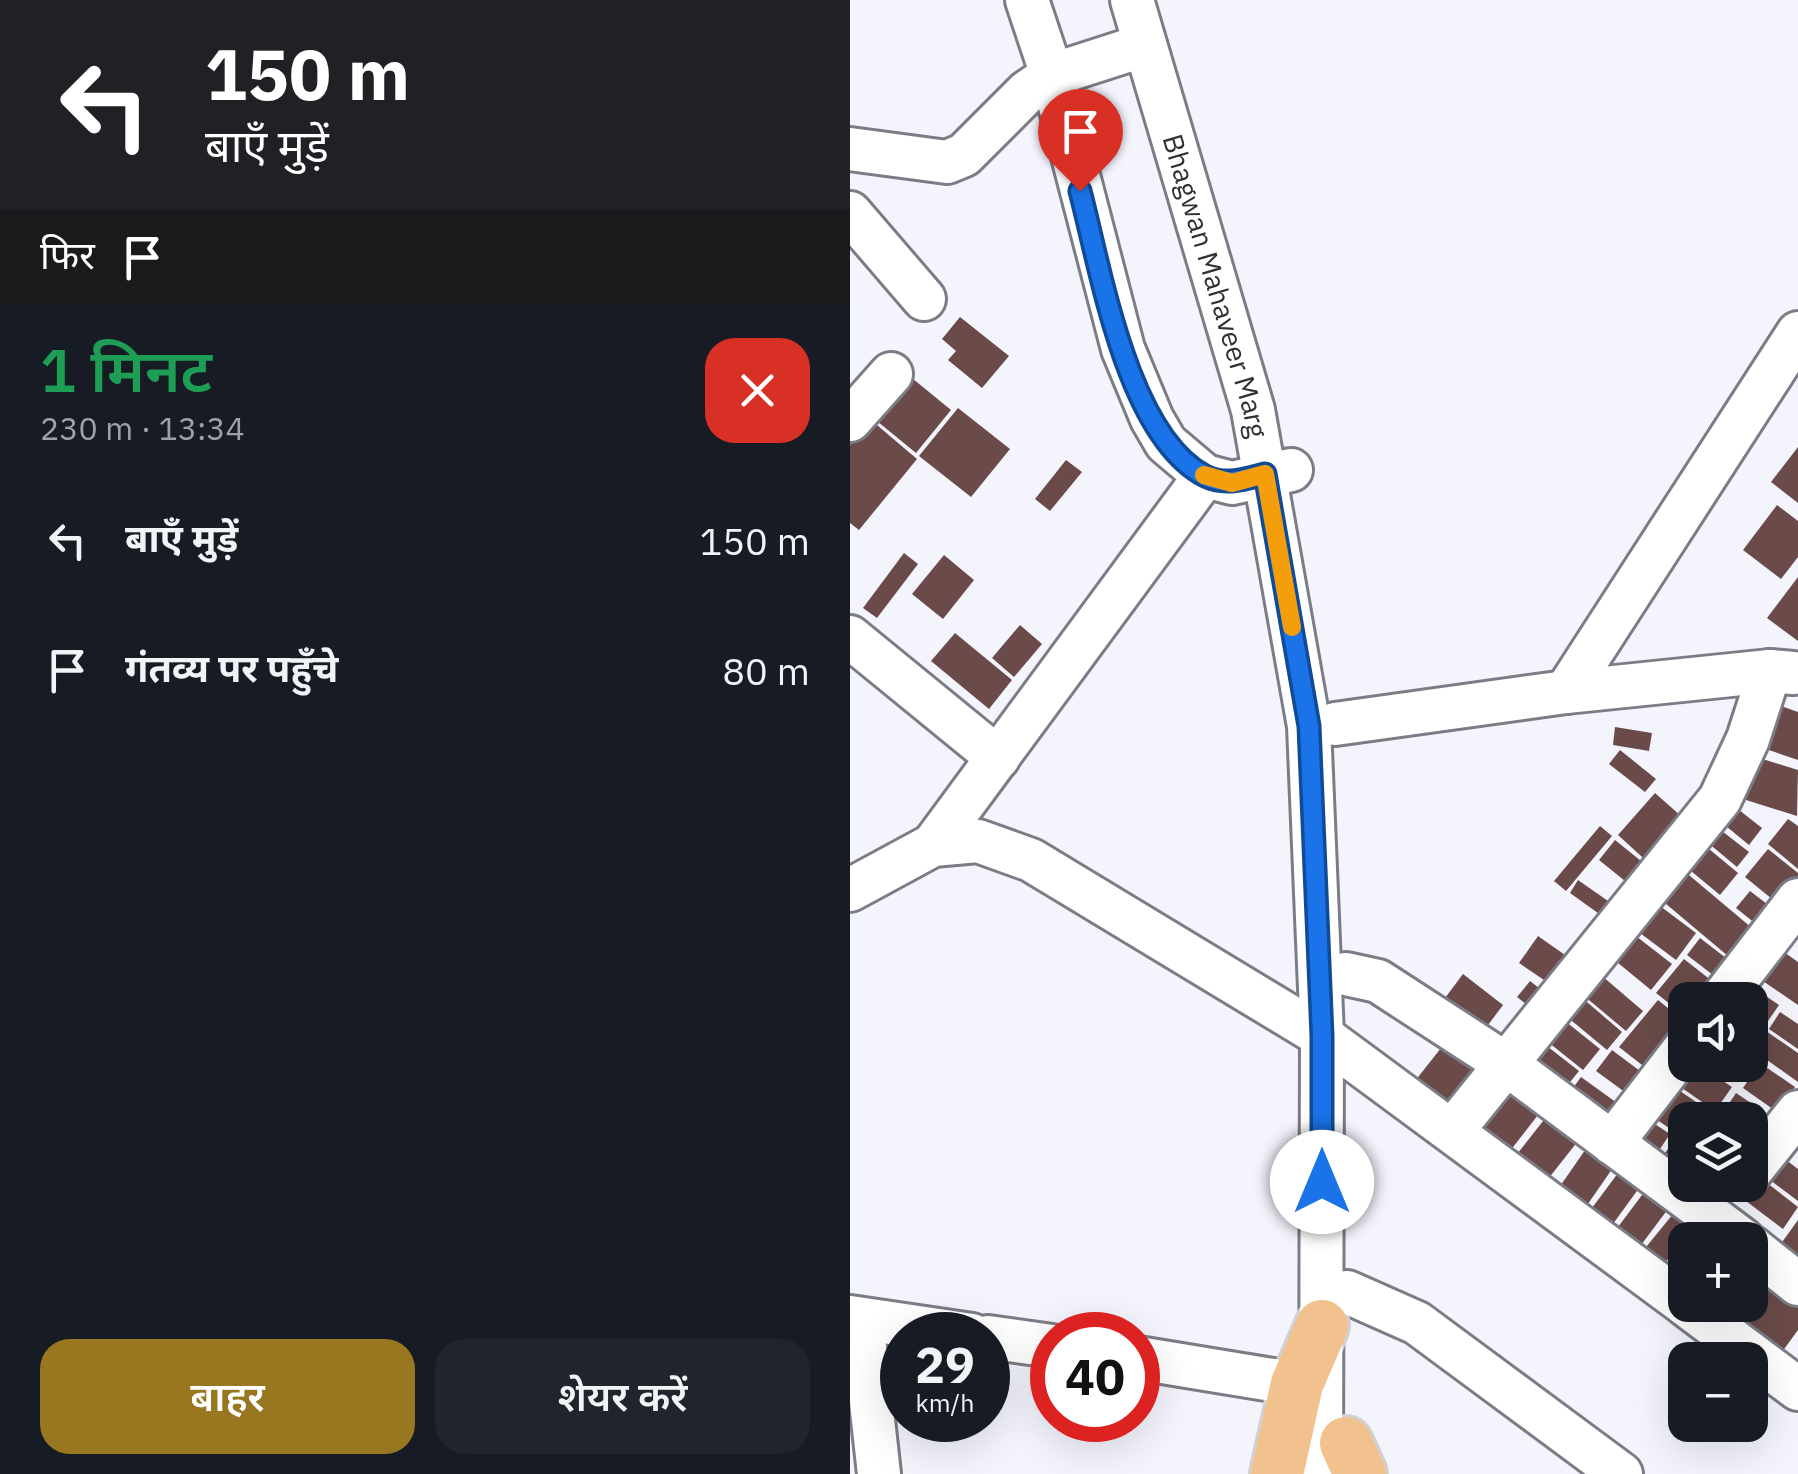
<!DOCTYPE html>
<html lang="hi">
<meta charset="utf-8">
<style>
:root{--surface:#171b24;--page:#20242c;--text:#f1f3f6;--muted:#9ea1a6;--accent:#987720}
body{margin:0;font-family:"IBM Plex Sans","Noto Sans Devanagari",sans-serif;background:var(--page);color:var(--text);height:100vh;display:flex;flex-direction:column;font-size:38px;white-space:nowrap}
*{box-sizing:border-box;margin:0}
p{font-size:32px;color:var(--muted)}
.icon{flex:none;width:55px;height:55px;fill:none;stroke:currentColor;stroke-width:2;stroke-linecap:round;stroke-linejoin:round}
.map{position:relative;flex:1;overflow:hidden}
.details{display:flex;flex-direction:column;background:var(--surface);width:850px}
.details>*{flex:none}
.guide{background:#202124;color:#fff;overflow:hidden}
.buttons{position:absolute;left:818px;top:982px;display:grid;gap:20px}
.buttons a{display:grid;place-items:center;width:100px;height:100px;border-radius:20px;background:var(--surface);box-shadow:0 10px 40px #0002;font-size:50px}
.speed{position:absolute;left:30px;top:1312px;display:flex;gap:20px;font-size:50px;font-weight:700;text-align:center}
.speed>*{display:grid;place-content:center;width:130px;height:130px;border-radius:50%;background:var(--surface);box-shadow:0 10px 40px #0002;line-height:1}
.speed small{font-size:25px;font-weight:400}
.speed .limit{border:15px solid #d22;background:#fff;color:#111}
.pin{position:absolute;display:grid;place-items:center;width:85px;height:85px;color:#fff;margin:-102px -42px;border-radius:50% 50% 50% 0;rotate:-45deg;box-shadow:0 0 10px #0007}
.pin .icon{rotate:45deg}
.me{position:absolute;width:110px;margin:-55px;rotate:0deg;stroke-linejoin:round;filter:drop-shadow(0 0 8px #0008)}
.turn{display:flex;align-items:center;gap:35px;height:210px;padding:0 40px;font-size:45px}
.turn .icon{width:130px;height:130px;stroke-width:2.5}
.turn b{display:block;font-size:70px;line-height:85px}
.then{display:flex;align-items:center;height:95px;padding:0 40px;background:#0003;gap:20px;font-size:38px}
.round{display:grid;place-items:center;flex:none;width:105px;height:105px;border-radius:30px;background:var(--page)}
.overview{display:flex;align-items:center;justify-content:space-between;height:170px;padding:0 40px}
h1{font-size:60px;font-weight:600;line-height:75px;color:#1e9e55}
.action{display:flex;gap:20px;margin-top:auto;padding:20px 40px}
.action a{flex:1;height:115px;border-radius:30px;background:var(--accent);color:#fff;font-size:40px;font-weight:600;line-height:115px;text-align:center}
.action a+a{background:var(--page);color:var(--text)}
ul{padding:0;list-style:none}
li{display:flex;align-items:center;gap:30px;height:130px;padding:0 40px}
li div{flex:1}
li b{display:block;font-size:38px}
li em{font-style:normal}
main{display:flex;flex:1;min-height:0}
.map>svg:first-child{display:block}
</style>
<main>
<section class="details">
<div class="guide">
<div class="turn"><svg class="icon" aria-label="left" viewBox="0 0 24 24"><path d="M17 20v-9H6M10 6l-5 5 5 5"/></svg><div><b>150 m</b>बाएँ मुड़ें</div></div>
<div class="then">फिर<svg class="icon" aria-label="arrive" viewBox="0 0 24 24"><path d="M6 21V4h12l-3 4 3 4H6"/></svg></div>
</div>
<div class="overview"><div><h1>1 मिनट</h1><p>230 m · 13:34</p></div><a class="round" style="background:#d93025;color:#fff"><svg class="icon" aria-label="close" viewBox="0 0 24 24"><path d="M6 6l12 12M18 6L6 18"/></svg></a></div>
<ul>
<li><svg class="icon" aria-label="left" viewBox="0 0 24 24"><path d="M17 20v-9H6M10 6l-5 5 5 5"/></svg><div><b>बाएँ मुड़ें</b></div><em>150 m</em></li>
<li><svg class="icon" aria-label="arrive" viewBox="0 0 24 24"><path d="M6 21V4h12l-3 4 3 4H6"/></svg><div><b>गंतव्य पर पहुँचे</b></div><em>80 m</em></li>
</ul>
<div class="action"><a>बाहर</a><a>शेयर करें</a></div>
</section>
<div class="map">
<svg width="948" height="1474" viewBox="0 0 948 1474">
<rect width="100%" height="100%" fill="#f4f4fd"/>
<!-- building -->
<g fill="#6a4b49">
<path d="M 110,317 L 159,356 L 132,388 L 98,360 L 106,351 L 92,339 Z"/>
<path d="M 57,374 L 101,410 L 66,453 L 22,417 Z"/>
<path d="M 108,408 L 160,449 L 121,497 L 69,456 Z"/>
<path d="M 21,420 L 67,459 L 9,530 L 0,523 L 0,445 Z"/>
<path d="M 948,447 L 948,503 L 921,482 Z"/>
<path d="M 216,460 L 232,472 L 200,511 L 185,499 Z"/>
<path d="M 927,505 L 948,521 L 948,557 L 931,579 L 893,550 Z"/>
<path d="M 54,553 L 68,564 L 27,618 L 13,608 Z"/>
<path d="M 94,555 L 124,580 L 93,619 L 62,594 Z"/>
<path d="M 948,577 L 948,641 L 917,618 Z"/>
<path d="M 170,625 L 192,644 L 164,677 L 142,658 Z"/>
<path d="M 105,633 L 162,680 L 139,709 L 81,661 Z"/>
<path d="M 931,706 L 948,712 L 948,760 L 916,749 Z"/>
<path d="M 765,727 L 802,733 L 799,751 L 763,745 Z"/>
<path d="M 770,750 L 806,779 L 795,792 L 759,764 Z"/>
<path d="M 906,757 L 948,770 L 947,816 L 893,799 Z"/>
<path d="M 805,793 L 840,824 L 803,867 L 768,835 Z"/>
<path d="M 884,806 L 912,828 L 899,845 L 871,822 Z"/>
<path d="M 938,819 L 948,826 L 948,869 L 918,844 Z"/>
<path d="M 750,826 L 762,836 L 716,891 L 704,881 Z"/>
<path d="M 868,828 L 899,852 L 887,867 L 857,842 Z"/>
<path d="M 765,840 L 796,865 L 780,885 L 749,860 Z"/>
<path d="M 853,844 L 888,873 L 870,895 L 835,866 Z"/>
<path d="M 918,849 L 948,873 L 948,889 L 933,908 L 895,877 Z"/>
<path d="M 833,870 L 915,939 L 891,967 L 809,898 Z"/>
<path d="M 728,880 L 768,908 L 759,921 L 720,893 Z"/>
<path d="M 900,891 L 930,914 L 916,932 L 886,908 Z"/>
<path d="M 806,903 L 846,933 L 826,960 L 786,930 Z"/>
<path d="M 782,933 L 822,964 L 801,990 L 762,958 Z"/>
<path d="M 688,936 L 715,955 L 697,982 L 669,963 Z"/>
<path d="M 850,938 L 889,968 L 876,985 L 837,955 Z"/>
<path d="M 931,950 L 948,962 L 948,1005 L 910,979 Z"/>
<path d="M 834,959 L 867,985 L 855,1000 L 835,1000 L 835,1016 L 806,993 Z"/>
<path d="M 745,970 L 793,1011 L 776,1031 L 727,990 Z"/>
<path d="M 613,974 L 653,1005 L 629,1037 L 589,1006 Z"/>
<path d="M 680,981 L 702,998 L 689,1014 L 667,997 Z"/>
<path d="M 901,986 L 929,1005 L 918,1021 L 900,1009 L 900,1000 L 892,1000 Z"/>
<path d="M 731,997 L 772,1032 L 757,1050 L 716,1016 Z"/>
<path d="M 808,1000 L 835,1022 L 835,1040 L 806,1076 L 769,1047 Z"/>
<path d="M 930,1012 L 948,1024 L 948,1049 L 919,1029 Z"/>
<path d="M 710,1017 L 750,1049 L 733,1070 L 693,1038 Z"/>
<path d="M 916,1031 L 948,1053 L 948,1082 L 903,1050 Z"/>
<path d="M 595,1043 L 631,1072 L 597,1115 L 561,1086 Z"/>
<path d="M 693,1043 L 729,1071 L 708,1097 L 673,1069 Z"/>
<path d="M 762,1050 L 802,1080 L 787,1101 L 746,1071 Z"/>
<path d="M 910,1063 L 945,1087 L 927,1112 L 893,1088 Z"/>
<path d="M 833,1065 L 849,1065 L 882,1087 L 865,1111 L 822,1081 Z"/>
<path d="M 859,1065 L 896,1065 L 884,1082 Z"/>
<path d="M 731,1077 L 774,1108 L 756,1134 L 712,1103 Z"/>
<path d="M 818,1083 L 861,1112 L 856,1120 L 835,1120 L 835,1139 L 797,1113 Z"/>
<path d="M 647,1084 L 688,1115 L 656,1156 L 615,1125 Z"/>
<path d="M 886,1093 L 925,1119 L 910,1140 L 900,1133 L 900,1120 L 881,1120 L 872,1114 Z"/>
<path d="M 791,1115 L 820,1134 L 800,1164 L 771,1144 Z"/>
<path d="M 697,1116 L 728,1141 L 691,1188 L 660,1163 Z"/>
<path d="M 825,1138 L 835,1145 L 835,1176 L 806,1167 Z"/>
<path d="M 740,1143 L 767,1162 L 733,1211 L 706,1192 Z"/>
<path d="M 924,1151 L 948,1169 L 948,1201 L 908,1171 Z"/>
<path d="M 771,1169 L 792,1184 L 760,1228 L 739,1212 Z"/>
<path d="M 904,1173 L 948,1207 L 933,1229 L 888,1195 Z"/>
<path d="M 798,1187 L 821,1205 L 788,1249 L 765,1231 Z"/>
<path d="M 828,1208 L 847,1223 L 811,1268 L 792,1252 Z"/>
<path d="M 948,1220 L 948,1258 L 930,1245 Z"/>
<path d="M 908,1271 L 948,1301 L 948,1330 L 929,1356 L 875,1315 L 883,1305 L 900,1305 L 900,1282 Z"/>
</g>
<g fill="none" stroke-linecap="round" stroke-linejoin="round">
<!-- minor casing -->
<g stroke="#7c7c86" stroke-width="48">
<g id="minor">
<path d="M 177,0 L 202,75 L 273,349 L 302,419 L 316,443 L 355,476 L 382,483 L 441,470"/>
<path id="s1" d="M 282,0 L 403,410 L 459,726 L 472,1036 L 471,1474"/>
<path d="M 0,149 L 97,162 L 114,155 L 177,92 L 202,75 L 295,45"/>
<path d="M 0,213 L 74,299"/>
<path d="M 0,420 L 41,374"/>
<path d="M 0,637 L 148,758"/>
<path d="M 716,692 L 948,333"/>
<path d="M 485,724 L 716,692 L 920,671 L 943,673"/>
<path d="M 83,845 L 355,476"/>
<path d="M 0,890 L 83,845 L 128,841 L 181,860 L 472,1036 L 835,1304"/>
<path d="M 496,974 L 528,981 L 659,1066 L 893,1240"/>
<path d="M 871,1000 L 948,900"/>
<path d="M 603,1130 L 870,799 L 898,739 L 920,671"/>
<path d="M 762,1143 L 835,1048"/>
<path d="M 900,1172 L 948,1112"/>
<path d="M 900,1246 L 948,1284"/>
<path d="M 497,1292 L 567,1323 L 771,1474"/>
<path d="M 836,1305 L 948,1389"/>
<path d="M 0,1317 L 122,1335"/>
<path d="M 12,1320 L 29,1474"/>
<path d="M 138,1337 L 202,1346"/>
<path d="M 288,1358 L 447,1384"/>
</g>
</g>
<!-- major casing -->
<g stroke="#d1d1d3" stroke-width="58">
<g id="major">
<path d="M 496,1443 L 510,1474"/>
<path d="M 427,1474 L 447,1384 L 472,1326"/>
</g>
</g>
<!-- minor -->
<use href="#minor" stroke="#fff" stroke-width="42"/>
<!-- major -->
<use href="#major" stroke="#f1c18e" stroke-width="52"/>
</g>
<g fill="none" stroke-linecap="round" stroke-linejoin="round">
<!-- route casing -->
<g stroke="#114b97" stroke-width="25">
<path id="route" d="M 230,191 C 251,270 277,435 355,476 C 375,486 395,479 415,474 L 459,726 L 472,1036 L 472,1182"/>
</g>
<!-- route -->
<use href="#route" stroke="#1a73e8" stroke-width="18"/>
<!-- slow -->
<path stroke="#f59e0b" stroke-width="18" d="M 354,475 L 382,483 L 415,474 L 442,627"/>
</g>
<g text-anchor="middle" stroke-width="10" stroke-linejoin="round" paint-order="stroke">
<!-- street labels -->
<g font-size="28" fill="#303035" stroke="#fff">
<text dy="10" stroke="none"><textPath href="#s1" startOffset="298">Bhagwan Mahaveer Marg</textPath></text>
</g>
</g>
</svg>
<div class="buttons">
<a><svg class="icon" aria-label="sound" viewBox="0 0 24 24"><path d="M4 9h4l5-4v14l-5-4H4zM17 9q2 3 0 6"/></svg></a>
<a><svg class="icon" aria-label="layers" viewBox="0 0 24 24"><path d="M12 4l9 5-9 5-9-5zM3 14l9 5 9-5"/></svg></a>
<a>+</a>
<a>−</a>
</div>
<div class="speed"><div>29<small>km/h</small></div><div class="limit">40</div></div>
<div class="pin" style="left:230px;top:191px;background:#d93025"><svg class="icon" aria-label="arrive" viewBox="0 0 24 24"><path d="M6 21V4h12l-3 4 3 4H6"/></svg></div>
<svg class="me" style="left:472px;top:1182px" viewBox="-20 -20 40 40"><circle r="19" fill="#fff"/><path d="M0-13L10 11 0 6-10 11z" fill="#1a73e8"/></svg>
</div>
</main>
